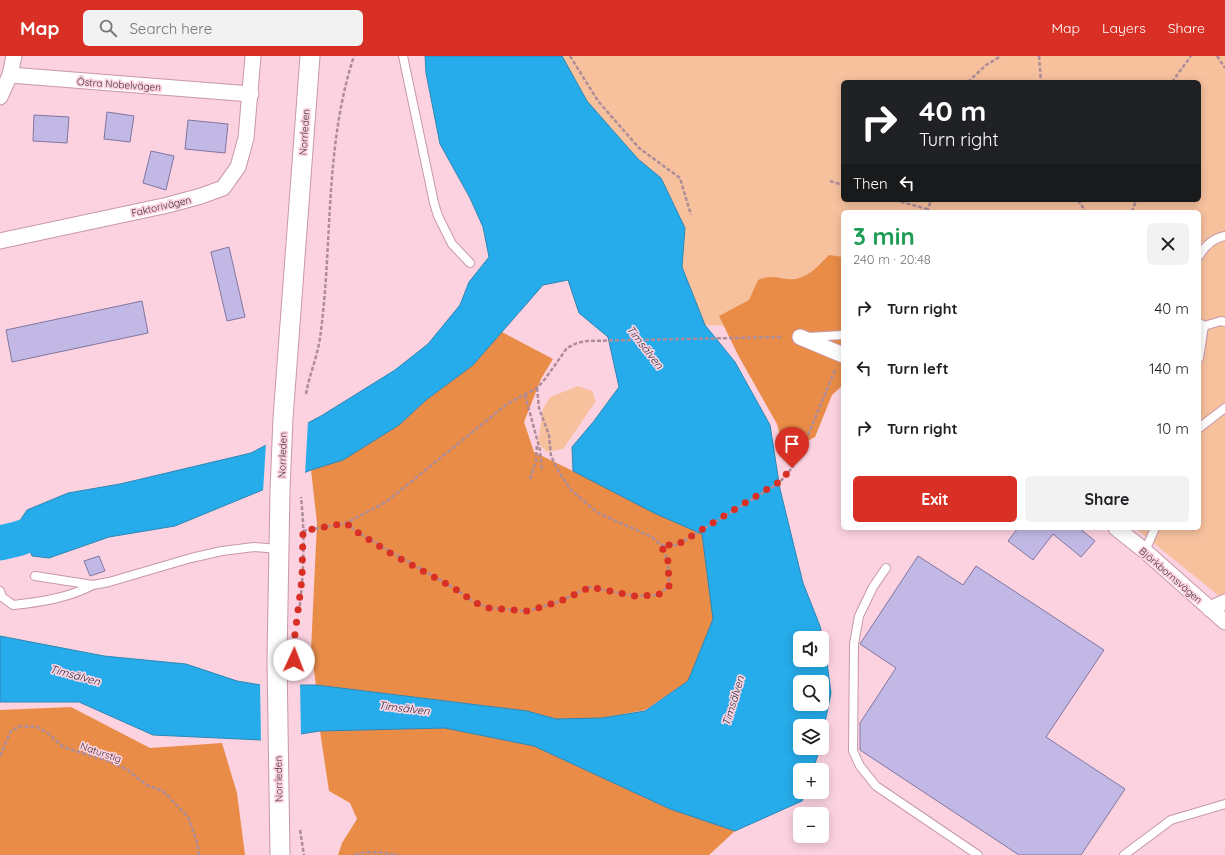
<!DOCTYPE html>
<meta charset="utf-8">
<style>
:root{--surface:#fff;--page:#f2f2f2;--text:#202124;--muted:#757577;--accent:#d93025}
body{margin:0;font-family:Quicksand,sans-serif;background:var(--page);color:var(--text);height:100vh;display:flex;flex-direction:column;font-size:15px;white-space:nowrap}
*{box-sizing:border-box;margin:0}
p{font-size:13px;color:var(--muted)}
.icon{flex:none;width:22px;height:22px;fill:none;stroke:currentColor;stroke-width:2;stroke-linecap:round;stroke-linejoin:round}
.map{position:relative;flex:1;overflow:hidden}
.side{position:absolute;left:841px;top:154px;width:360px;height:320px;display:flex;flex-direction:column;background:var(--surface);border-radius:6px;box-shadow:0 2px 10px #0003}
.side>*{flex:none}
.banner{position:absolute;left:841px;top:24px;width:360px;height:122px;border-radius:6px;box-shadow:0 2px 10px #0003;background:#202124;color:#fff;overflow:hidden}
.fabs{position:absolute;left:793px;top:575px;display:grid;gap:8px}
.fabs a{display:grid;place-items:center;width:36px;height:36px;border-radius:6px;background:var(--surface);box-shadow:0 2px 10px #0003;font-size:20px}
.pin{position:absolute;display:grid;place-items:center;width:34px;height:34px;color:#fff;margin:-41px -17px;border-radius:50% 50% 50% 0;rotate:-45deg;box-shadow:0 0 4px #0007}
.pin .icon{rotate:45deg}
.me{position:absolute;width:44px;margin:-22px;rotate:2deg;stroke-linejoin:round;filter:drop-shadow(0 0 3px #0008)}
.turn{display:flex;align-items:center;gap:14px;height:84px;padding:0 12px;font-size:18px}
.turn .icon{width:52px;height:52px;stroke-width:2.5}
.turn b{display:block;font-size:28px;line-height:34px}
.then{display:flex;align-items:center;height:38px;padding:0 12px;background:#0003;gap:8px;font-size:15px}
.round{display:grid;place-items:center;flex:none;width:42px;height:42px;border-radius:6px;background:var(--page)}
.headline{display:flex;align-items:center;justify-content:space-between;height:68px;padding:0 12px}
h1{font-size:24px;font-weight:800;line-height:30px;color:#1e9e55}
.action{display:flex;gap:8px;margin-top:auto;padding:8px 12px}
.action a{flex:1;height:46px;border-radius:6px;background:var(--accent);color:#fff;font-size:16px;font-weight:800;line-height:46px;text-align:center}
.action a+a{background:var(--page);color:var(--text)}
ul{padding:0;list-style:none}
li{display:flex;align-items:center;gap:12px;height:60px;padding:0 12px}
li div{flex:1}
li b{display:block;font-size:15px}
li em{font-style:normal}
header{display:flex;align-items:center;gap:24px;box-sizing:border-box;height:56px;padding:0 20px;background:var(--accent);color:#fff}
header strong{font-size:19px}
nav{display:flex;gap:22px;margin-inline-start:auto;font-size:14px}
.search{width:280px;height:36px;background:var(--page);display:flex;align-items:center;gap:10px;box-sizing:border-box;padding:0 14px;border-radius:6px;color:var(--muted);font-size:15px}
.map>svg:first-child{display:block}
</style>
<header>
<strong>Map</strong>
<div class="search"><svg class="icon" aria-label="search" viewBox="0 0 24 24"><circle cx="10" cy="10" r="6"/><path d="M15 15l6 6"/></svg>Search here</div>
<nav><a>Map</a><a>Layers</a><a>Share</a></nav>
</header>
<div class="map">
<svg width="1225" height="799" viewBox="0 0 1225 799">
<rect width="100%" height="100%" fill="#fcd2e1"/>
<!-- green -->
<g fill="#f7c19e" fill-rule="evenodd">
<path d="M 562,0 L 1225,0 L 1225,537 L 1219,540 L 1135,472 L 1199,472 L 1199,156 L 843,156 L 843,293 L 805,273 L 705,269 L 682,211 L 685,172 L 661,122 L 638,103 L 587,45 ZM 843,26 L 1199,26 L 1199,144 L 843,144 Z"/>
<path d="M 578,330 L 592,335 L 596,345 L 563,393 L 547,396 L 538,387 L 543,353 L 550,341 Z"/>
</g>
<!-- forest -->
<g fill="#e98c48">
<path d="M 829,199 L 843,201 L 843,329 L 832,339 L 815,381 L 785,397 L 777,368 L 738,299 L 719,260 L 749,244 L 758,224 C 775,217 782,225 796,223 C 810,220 819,209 829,199 Z"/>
<path d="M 502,276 L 553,303 L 541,323 L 524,366 L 534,396 L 702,478 L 713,563 L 688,625 L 645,654 L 602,662 L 556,663 L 527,655 L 316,629 L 311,594 L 317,467 L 311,414 L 323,410 L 399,369 L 426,344 L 473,309 Z"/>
<path d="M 71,651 L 150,692 L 222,687 L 237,737 L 245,799 L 0,799 L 0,654 Z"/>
<path d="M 445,672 L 534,690 L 670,753 L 735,775 L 709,799 L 338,799 L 342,787 L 357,763 L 350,747 L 329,735 L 320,675 Z"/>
</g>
<!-- water -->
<path fill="#26acea" stroke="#2e86b3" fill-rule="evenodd" d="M 425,0 L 562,0 L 587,45 L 638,103 L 661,122 L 685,172 L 682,211 L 705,269 L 735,306 L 770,369 L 780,433 L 803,527 L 820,570 L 826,599 L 831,637 L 822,681 L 822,670 L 800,670 L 800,692 L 820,692 L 813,714 L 800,714 L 800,736 L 806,736 L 802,745 L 735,775 L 670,753 L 534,690 L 445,672 L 320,675 L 261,684 L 153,679 L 79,646 L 0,646 L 0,580 L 104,600 L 186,608 L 237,625 L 261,629 L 316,629 L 527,655 L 556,663 L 602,662 L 645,655 L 688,625 L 713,563 L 702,478 L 654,457 L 573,415 L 572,391 L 594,365 L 619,331 L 608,281 L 579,257 L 568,224 L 543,229 L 473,309 L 426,344 L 399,369 L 343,404 L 311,414 L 175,470 L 109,481 L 49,502 L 32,500 L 19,466 L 27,454 L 68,437 L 120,428 L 251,397 L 321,360 L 395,314 L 428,288 L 460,249 L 469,226 L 489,201 L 483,171 L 470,142 L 440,88 L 426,17 ZM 800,582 L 822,582 L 822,604 L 800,604 ZM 800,626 L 822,626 L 822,648 L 800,648 Z"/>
<!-- pier -->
<g fill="#fcd2e1">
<path d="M 308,365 L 305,419 L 263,436 L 266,387 Z"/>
<path d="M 260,627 L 300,627 L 301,680 L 261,686 Z"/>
</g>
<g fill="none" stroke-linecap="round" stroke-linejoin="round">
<!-- river -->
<path stroke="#26acea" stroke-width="35" d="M 0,487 L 17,483 L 70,465"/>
</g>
<!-- building -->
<g fill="#c1b8e5" stroke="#8076a0">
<path d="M 107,56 L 134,60 L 130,86 L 104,83 Z"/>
<path d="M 34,59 L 69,61 L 67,87 L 33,85 Z"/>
<path d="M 188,64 L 228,68 L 225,97 L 185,93 Z"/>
<path d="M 151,95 L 174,100 L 166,134 L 143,127 Z"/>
<path d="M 229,191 L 245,261 L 227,265 L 211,196 Z"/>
<path d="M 142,245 L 148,277 L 12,306 L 6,274 Z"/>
<path d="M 1018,472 L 1079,472 L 1095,485 L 1081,501 L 1053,478 L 1033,504 L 1008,485 Z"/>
<path d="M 99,500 L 105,515 L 90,520 L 84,505 Z"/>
<path d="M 918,500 L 963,529 L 976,510 L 1104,594 L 1046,681 L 1125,733 L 1081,799 L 1019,799 L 860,694 L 860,667 L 896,612 L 860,588 Z"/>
</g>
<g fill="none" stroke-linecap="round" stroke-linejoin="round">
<!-- service casing -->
<g stroke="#c897a9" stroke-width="10">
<g id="service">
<path d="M 403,0 L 434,147 L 438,160 L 452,188 L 470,207"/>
<path d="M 1199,200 C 1205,190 1213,182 1225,180"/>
<path d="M 1199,267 L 1204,270 L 1199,302"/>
<path d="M 1204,270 L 1221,265 L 1225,266"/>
<path d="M 808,281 L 843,279"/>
<path d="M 1199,372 L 1225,352"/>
<path d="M 1145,495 L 1155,472"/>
<path d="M 886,512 L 873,531 L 859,560 L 854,588 L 853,695 L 860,710 L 876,730 L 978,799"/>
<path d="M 35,520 L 93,529 L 109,526 L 191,502 L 222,495 L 254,491 L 279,493"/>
<path d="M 0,535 L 2,541 L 13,549 C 41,546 68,542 93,529"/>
<path d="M 1124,799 L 1171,764 L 1225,748"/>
</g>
</g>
<!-- minor casing -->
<g stroke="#c897a9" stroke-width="17">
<g id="minor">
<path d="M 10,19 L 14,0"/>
<path d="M 0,41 L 10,19 L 251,38"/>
<path d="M 0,185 L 168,149 L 201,140 L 223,132 L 238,111 L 246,82 L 253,0"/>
<path d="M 800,281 L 843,299"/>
<path d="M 1116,472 L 1145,495 L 1225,566"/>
<path d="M 1210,553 L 1225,546"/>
</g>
</g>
<!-- tertiary casing -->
<g stroke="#c897a9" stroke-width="21">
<path id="tertiary" d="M 280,799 L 277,604 L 280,435 L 283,362 L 310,0"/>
</g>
<!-- path -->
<g stroke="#ae8d99" stroke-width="2.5" stroke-dasharray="4 2" stroke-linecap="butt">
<path d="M 570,0 L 598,45 L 639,92 L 680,122 L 691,159"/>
<path d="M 1039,0 L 1041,26"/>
<path d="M 1217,0 L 1225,12"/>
<path d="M 968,26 L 986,9 L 1001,0"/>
<path d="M 1172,26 L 1191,0"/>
<path d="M 830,125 L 843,129"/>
<path d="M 895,144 L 927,153"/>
<path d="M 1078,144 L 1086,156"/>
<path d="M 927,156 L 931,144"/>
<path d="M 1132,156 L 1136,144"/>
<path d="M 537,332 L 539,352 L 549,379 L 551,400 L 559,416 L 571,434 L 598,457 L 652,481 L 661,489 L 677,489 L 779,427 L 792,412 L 808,379 L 835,314"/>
<path d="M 306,338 C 309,320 317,302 320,282 C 333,189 324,91 354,0"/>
<path d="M 525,339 L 540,394 L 542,415"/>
<path d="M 530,423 L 536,405 L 537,388"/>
<path d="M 346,467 L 357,476 L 454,532 L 474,546 L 489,552 L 528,555 L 561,545 L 589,531 L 635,540 L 658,539 L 669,530 L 668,505 L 661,489"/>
<path d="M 303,475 L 346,467 L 386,446 L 507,348 L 537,332 L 545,323 L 567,292 L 577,287 L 587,285 L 783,281"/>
<path d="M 299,556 C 304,518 305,478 301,441"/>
<path d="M 0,700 L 11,675 L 20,670 L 37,671 L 49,678 L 63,691 L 108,705 L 128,714 L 146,729 L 163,735 L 188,761 L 197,786 L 199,799"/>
<path d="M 300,774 L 304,799"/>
<path d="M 355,799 C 369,794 384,797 398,799"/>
</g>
<!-- service -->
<use href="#service" stroke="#fff" stroke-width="8"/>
<!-- minor -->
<use href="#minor" stroke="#fff" stroke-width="15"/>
<!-- tertiary -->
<use href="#tertiary" stroke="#fff" stroke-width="19"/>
</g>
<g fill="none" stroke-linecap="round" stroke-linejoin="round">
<!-- route -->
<path stroke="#d93025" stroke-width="7" stroke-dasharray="0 12.6" d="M 294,604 L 294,586 L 302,523 L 303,475 L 346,467 L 357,476 L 390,497 L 454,532 L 474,546 L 488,552 L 528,555 L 561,545 L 590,531 L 635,540 L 658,539 L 669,530 L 668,505 L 661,489 L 677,489 L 779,426 L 792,412"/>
</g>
<g text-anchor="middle" stroke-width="3.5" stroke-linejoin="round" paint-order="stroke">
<!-- street labels -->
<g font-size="10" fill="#402c34" stroke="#fcd2e1">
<text transform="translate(119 28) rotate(4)" y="4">Östra Nobelvägen</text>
<text transform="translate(304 76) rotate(-86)" y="4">Norrleden</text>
<text transform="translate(161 150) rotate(-13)" y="4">Faktorivägen</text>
<text transform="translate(282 399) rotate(-88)" y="4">Norrleden</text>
<text transform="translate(1171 519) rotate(41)" y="4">Björkbornsvägen</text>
<text transform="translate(101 696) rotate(19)" y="4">Naturstig</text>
<text transform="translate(278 723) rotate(-91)" y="4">Norrleden</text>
</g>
<!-- water labels -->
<g font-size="11" font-style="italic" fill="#192e39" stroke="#fcd2e1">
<text transform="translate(645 291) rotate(52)" y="4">Timsälven</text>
<text transform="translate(75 619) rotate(15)" y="4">Timsälven</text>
<text transform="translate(733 645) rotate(-73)" y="4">Timsälven</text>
<text transform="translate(404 652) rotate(7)" y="4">Timsälven</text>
</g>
</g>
</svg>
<div class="fabs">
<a><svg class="icon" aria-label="sound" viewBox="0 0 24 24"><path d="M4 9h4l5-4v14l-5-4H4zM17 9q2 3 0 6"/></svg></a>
<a><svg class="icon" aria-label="search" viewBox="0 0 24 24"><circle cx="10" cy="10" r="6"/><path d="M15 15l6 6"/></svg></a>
<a><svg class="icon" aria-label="layers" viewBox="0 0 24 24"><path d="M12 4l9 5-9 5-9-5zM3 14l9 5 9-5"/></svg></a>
<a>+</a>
<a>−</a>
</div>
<div class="pin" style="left:792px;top:412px;background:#d93025"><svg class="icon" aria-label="arrive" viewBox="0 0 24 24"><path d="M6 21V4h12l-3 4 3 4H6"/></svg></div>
<svg class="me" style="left:294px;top:604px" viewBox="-20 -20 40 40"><circle r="19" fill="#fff"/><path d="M0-13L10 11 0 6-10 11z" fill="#d93025"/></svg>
<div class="banner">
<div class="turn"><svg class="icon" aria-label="right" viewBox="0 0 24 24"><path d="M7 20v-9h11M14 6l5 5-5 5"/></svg><div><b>40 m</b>Turn right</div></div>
<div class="then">Then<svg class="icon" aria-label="left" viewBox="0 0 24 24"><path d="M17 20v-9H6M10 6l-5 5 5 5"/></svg></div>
</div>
<section class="side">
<div class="headline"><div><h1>3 min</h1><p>240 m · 20:48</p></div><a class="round"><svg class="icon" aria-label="close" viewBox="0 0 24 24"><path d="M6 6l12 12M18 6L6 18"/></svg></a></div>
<ul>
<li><svg class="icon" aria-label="right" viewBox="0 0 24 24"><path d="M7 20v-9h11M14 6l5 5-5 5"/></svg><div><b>Turn right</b></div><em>40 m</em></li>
<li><svg class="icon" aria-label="left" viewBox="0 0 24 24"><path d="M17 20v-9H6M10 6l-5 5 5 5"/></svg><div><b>Turn left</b></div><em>140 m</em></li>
<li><svg class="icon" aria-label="right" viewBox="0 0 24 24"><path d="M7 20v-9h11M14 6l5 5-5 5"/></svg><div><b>Turn right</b></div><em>10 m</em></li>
</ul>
<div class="action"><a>Exit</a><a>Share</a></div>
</section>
</div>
